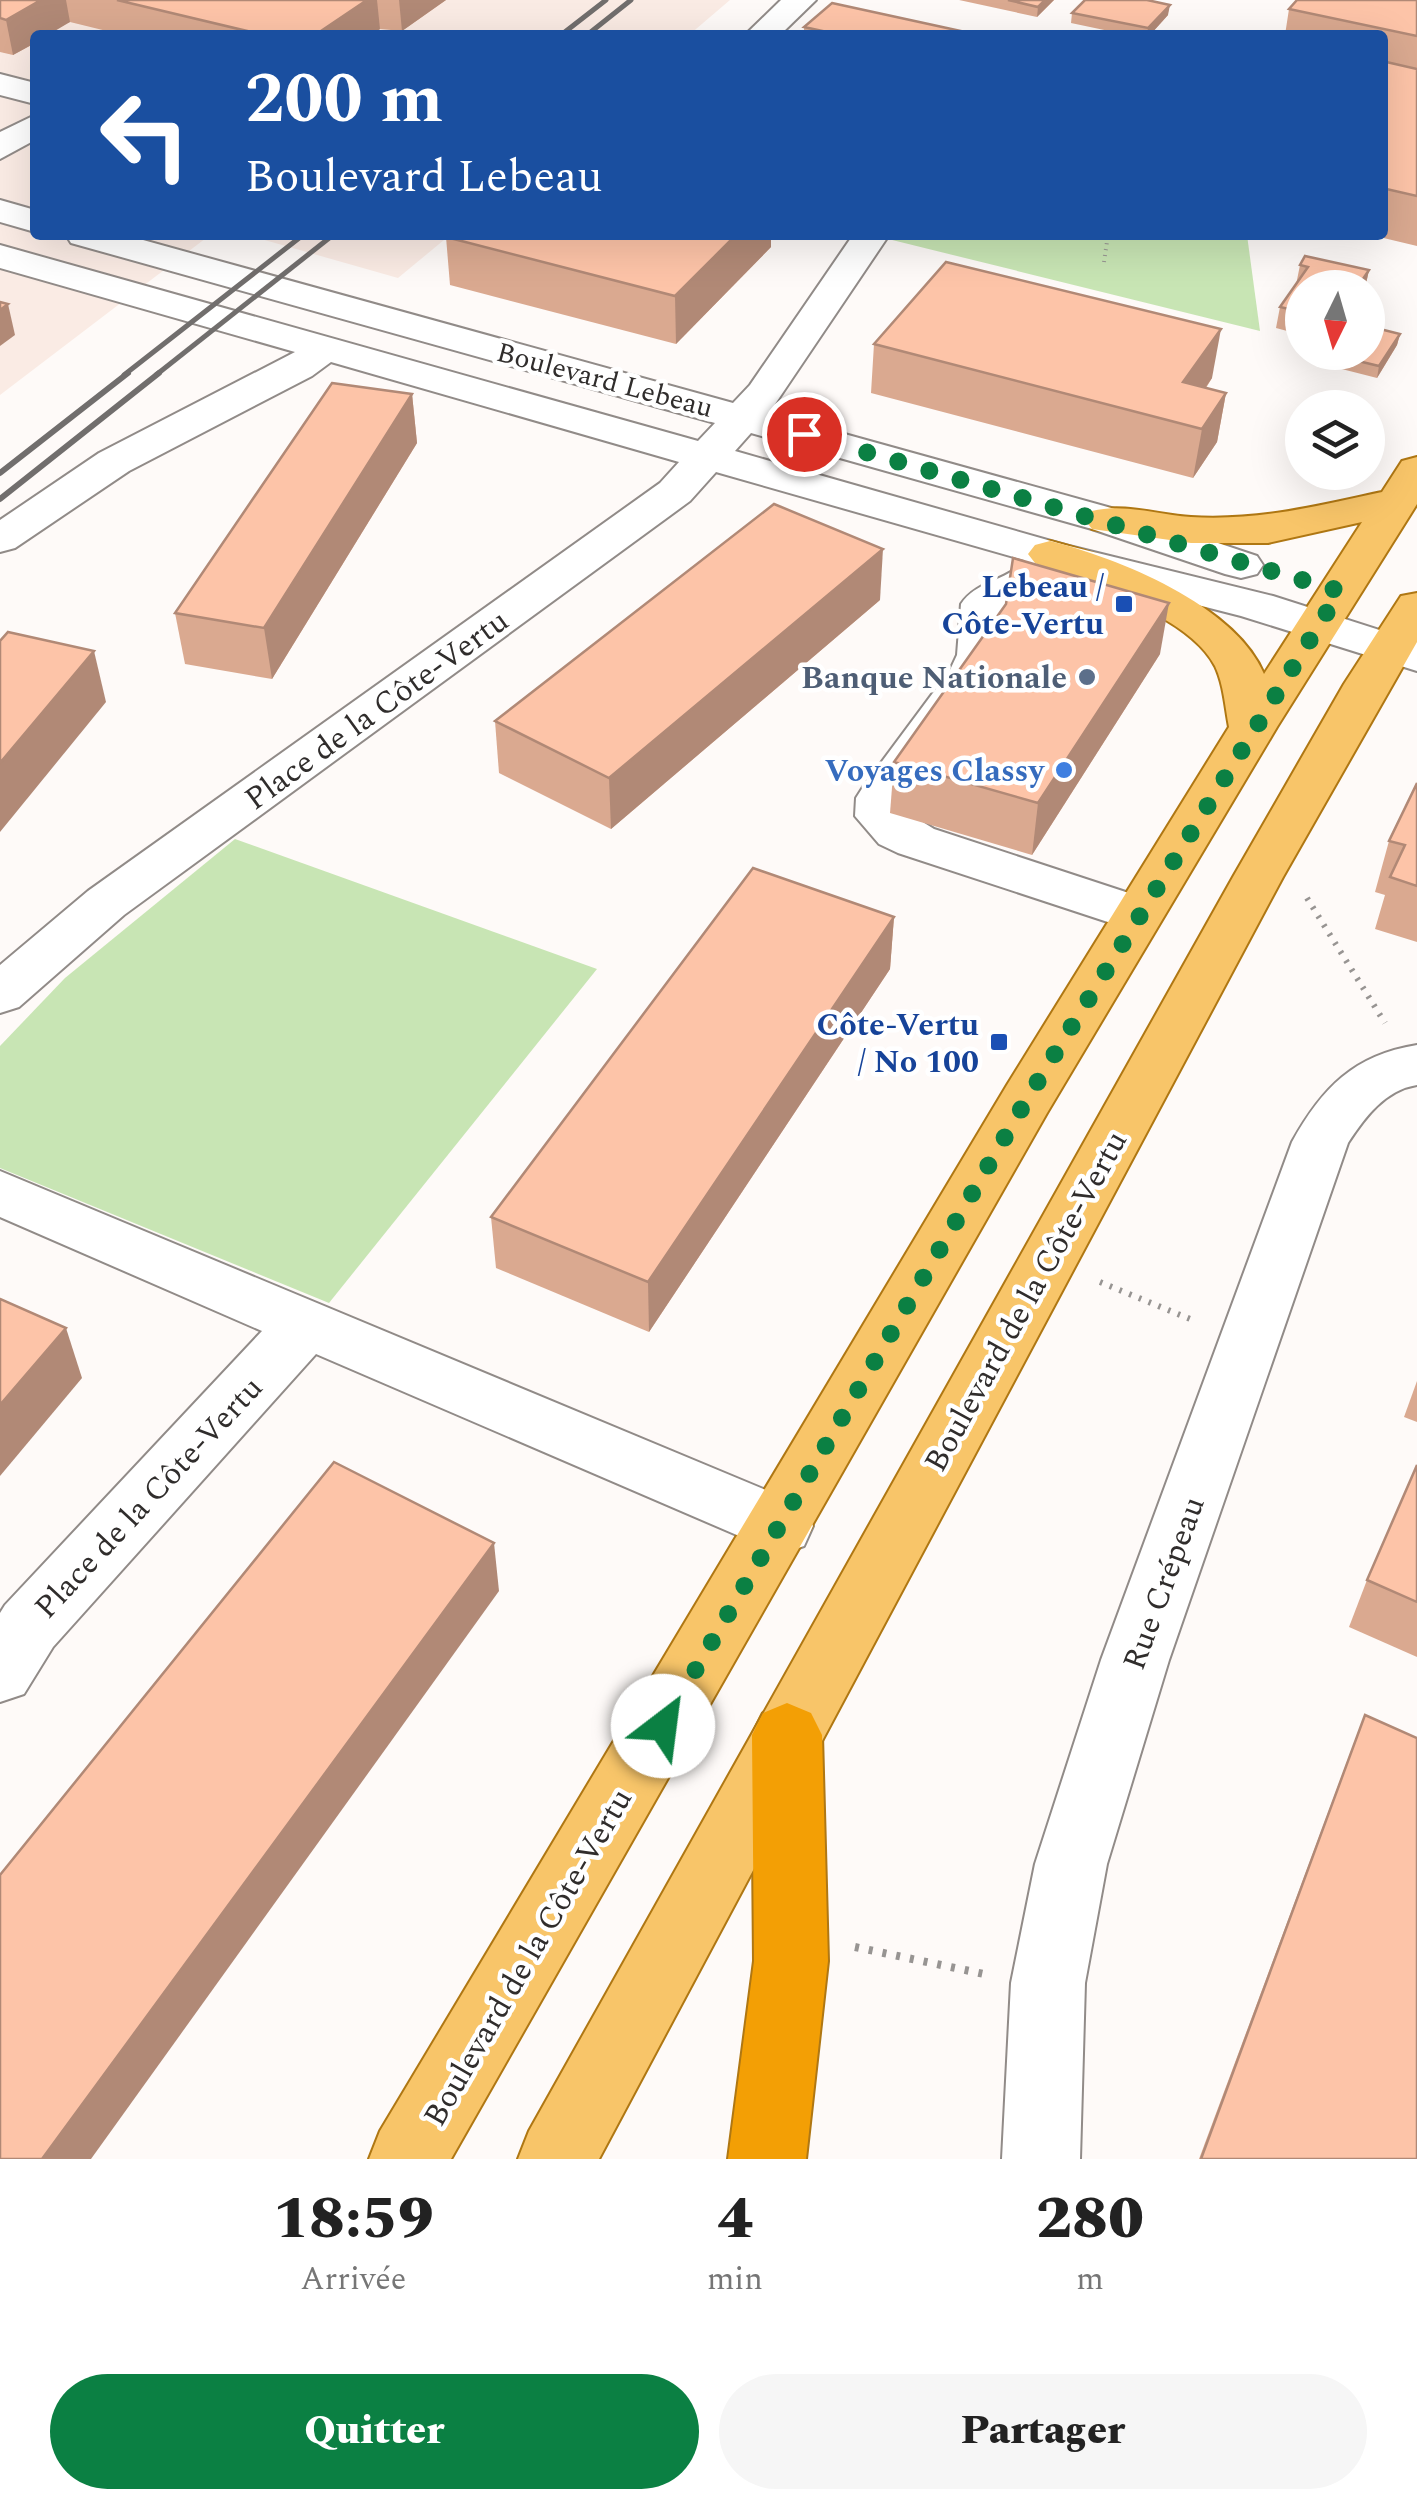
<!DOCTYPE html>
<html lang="fr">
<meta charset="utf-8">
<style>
:root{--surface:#fff;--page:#f6f6f6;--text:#222;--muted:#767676;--accent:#0b8043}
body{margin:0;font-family:Spectral,serif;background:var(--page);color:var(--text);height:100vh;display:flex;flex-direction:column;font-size:38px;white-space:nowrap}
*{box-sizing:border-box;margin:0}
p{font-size:32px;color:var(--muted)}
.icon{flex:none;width:55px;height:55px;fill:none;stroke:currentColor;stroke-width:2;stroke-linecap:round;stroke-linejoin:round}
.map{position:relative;height:2159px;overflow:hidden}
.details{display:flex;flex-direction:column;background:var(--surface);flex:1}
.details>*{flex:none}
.hud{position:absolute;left:30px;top:30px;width:1358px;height:210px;border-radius:10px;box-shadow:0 10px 40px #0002;background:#1a4fa0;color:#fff;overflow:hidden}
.needle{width:65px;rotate:185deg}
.tools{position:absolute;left:1285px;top:270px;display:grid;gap:20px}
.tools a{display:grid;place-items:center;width:100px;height:100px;border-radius:50%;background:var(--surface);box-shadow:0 10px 40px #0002;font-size:50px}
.pin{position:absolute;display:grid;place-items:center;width:85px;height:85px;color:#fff;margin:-42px;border:5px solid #fff;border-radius:50%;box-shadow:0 2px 10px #0007}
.me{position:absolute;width:110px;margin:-55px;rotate:30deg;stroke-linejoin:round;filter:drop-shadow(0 0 8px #0008)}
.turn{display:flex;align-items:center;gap:35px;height:210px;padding:0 50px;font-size:45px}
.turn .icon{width:130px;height:130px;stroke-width:2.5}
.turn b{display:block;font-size:70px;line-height:85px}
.eta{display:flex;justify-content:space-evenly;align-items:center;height:170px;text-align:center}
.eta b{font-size:60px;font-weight:800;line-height:70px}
.primary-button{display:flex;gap:20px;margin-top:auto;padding:20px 50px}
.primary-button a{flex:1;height:115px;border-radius:60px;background:var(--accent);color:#fff;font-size:40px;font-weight:800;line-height:115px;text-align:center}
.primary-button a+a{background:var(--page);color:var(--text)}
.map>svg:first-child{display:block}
</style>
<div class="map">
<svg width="1417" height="2159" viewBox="0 0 1417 2159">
<rect width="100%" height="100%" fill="#fefaf8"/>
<!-- built -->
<g fill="#faebe4">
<path d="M 0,0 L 730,0 L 689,35 L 35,35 L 35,235 L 210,235 L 0,395 Z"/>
<path d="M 247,235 L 450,235 L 398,278 Z"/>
</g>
<!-- green -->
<g fill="#c8e5b4">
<path d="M 872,235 L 1247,235 L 1260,331 Z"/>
<path d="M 235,839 L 597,969 L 329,1303 L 0,1168 L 0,1046 L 65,978 Z"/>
</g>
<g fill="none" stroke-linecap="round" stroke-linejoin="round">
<!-- minor casing -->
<g stroke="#918b88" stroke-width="4">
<g id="minor">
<path d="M 781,0 L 816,0 L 780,35 L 745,35 Z"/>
<path d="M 0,74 L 35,83 L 35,104 L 0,95 Z"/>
<path d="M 35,115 L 35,140 L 0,159 L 0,132 Z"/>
<path d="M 0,200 L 35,210 L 35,232 L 0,222 Z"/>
<path d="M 66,235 L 125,235 L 733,403 L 750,385 L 853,235 L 889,235 L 769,413 L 1122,511 L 1257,556 L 1263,565 L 1257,574 L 1241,578 L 1225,574 L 1092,529 L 751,433 L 735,451 L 1065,545 L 1273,596 L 1417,642 L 1417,671 L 1241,616 L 1061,570 L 1050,587 L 1005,608 L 1003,655 L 995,673 L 905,799 L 905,811 L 934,829 L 1156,902 L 1164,914 L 1156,926 L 1138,932 L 1120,926 L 898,853 L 879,844 L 855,816 L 856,798 L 863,787 L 950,670 L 957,655 L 961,604 C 978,579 1010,581 1024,560 L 716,472 L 690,501 L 124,915 L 19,1007 L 0,1013 L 0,965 L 88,891 L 660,483 L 679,462 L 331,362 L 312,376 L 129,471 L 15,548 L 0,552 L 0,520 L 99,453 L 295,352 L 0,268 L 0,245 L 698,441 L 715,423 L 71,243 Z"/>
<path d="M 1417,1045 L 1417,1085 C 1385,1090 1365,1117 1348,1143 L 1169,1660 L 1107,1864 L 1085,1983 L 1080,2159 L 1002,2159 L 1011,1983 L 1035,1864 L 1101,1660 L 1292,1142 C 1322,1088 1354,1055 1417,1045 Z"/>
<path d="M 0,1171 L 804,1506 L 813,1526 L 804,1546 L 781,1554 L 316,1354 L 53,1647 L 24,1694 L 0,1702 L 0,1613 L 5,1605 L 262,1331 L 0,1217 Z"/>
</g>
</g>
<!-- major casing -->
<g stroke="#af7713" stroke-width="4">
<g id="major">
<path d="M 1417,457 L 1417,504 L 1277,727 L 1047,1113 L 451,2159 L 369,2159 L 380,2131 L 1007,1085 L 1229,727 C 1225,707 1224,685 1215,666 C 1188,614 1086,585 1035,563 L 1028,554 L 1035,545 L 1050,541 C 1118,558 1235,605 1264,674 L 1362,522 L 1268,543 L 1191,543 L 1092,529 L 1085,520 L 1092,511 C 1124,503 1159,515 1191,517 C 1259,521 1317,506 1382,492 L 1402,461 Z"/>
<path d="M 1417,593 L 1417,642 L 1283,877 L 599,2159 L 518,2159 L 529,2131 L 1233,877 L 1344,684 L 1401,596 Z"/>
</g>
</g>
<!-- highway casing -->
<g stroke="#af7713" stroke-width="4">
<path id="highway" d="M 787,1703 L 811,1713 L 822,1735 L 828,1961 L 806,2159 L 728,2159 L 754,1961 L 752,1735 L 763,1713 Z"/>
</g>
<!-- path-far2 -->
<path stroke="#979492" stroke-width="4" stroke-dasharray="1 5" stroke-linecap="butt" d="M 1104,262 L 1108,235"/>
<!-- path-far1 -->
<g stroke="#979492" stroke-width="6" stroke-dasharray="2.5 8" stroke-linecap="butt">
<path d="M 1307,898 L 1385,1023"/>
<path d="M 1100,1282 L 1195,1321"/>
</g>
<!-- path -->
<path stroke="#979492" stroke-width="8" stroke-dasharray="4 10" stroke-linecap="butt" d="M 855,1947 L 984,1974"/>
<!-- minor -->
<use href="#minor" fill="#fff" fill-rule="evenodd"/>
<!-- major -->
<use href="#major" fill="#f8c569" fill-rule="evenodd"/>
<!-- highway -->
<use href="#highway" fill="#f39f05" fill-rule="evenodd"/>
<!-- rail-far1 -->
<g stroke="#716e6d" stroke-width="5">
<path d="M 561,35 L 606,0"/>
<path d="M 587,35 L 631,0"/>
<path d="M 124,375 L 303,235"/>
<path d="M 156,375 L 333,235"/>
</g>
<!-- rail -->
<g stroke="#716e6d" stroke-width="6">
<path d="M 0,473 L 128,373"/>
<path d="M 0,499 L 159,373"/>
</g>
</g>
<!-- wall -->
<g fill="#daa990">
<path d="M 0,0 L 446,0 L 402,31 L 380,29 L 371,35 L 123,35 L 70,22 L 35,35 L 35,43 L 13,55 L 0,52 Z"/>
<path d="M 959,0 L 1054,0 L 1037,17 Z"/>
<path d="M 1417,0 L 1417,246 L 1371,235 L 1382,235 L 1382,35 L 1285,35 L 1289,9 Z"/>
<path d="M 1072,13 L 1168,15 L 1150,35 L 1128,35 L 1071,23 Z"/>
<path d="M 804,27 L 979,35 L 804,35 Z"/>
<path d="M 448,235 L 771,235 L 771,247 L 676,344 L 450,285 L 446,237 Z"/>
<path d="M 1300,265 L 1369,270 L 1365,288 L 1302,288 L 1302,335 L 1276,328 L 1280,307 L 1296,285 Z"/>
<path d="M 1400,334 L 1397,345 L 1377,378 L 1330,366 L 1333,355 Z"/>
<path d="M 874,344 L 1212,378 L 1206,388 L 1226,393 L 1217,442 L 1193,478 L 871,393 Z"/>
<path d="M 412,394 L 417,443 L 272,679 L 185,664 L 175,613 Z"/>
<path d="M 880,600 L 611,829 L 499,773 L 495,721 Z"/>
<path d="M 1160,654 L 1032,855 L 890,813 L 894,762 Z"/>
<path d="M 1417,783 L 1417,942 L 1375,929 L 1385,895 L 1375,892 L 1389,841 Z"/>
<path d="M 894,917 L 890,969 L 649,1332 L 496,1268 L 491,1217 Z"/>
<path d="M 1417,1381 L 1417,1422 L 1404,1417 Z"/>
<path d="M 1417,1465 L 1417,1657 L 1349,1627 L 1367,1580 Z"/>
<path d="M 1365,1715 L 1417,2159 L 1199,2159 L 1351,1751 Z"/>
</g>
<!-- shaded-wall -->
<g fill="#b18976">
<path d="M 41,0 L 66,0 L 70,22 L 48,35 L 35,35 L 35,43 L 13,55 L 6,20 Z"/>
<path d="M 367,0 L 377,0 L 380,29 L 371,35 L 315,35 Z"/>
<path d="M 399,0 L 446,0 L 402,31 Z"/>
<path d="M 1045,0 L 1054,0 L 1037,17 L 1038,7 Z"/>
<path d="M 1170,5 L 1168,15 L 1150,35 L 1147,35 L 1148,28 Z"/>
<path d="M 736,235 L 771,235 L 771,247 L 676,344 L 675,296 Z"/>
<path d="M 1369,270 L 1365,288 L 1357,288 Z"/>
<path d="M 8,304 L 15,335 L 0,346 L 0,310 Z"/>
<path d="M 1221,329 L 1212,378 L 1181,423 L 1183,382 Z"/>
<path d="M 1400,334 L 1397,345 L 1377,378 L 1379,366 Z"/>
<path d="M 1226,393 L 1217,442 L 1193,478 L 1202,429 Z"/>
<path d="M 412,394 L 417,443 L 272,679 L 264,628 Z"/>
<path d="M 883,549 L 880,600 L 611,829 L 609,778 Z"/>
<path d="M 1169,603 L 1160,654 L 1032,855 L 1038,803 Z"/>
<path d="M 94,651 L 106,702 L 0,832 L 0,763 Z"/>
<path d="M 894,917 L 890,969 L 649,1332 L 648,1282 Z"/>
<path d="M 66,1328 L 82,1378 L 0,1476 L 0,1405 Z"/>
<path d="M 494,1543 L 499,1591 L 91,2159 L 42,2159 Z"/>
</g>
<!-- building -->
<g fill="#fdc4a8" stroke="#b18976" stroke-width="2.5">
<path d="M 0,0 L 41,0 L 6,20 L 0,18 Z"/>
<path d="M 117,0 L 367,0 L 315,35 L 264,35 Z"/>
<path d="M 1008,0 L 1045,0 L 1038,7 Z"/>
<path d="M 1085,0 L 1147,0 L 1170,5 L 1148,28 L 1072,13 Z"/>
<path d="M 1297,0 L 1417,0 L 1417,36 L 1289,9 Z"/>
<path d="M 832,3 L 979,35 L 841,35 L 804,27 Z"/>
<path d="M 1382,61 L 1417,69 L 1417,196 L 1382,188 Z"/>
<path d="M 448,235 L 736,235 L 675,296 L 446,237 Z"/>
<path d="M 1305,256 L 1369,270 L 1357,288 L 1302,288 L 1302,312 L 1280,307 L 1308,267 L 1300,265 Z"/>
<path d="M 946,262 L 1221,329 L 1183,382 L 1226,393 L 1202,429 L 874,344 Z"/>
<path d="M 0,302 L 8,304 L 0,310 Z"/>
<path d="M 1368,326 L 1400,334 L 1379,366 L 1333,355 L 1335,352 L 1368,352 Z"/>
<path d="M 332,383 L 412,394 L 264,628 L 175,613 Z"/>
<path d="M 774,504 L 883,549 L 609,778 L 495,721 Z"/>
<path d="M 1013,558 L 1169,603 L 1038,803 L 894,762 L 1006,604 Z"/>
<path d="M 8,632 L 94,651 L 0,763 L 0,641 Z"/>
<path d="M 1417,783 L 1417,886 L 1390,877 L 1405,845 L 1389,841 Z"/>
<path d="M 753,868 L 894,917 L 648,1282 L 491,1217 Z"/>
<path d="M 0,1299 L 66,1328 L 0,1405 Z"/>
<path d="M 334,1462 L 494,1543 L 42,2159 L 0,2159 L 0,1875 Z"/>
<path d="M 1417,1465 L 1417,1602 L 1367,1580 Z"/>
<path d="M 1365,1715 L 1417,1738 L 1417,2159 L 1201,2159 Z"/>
</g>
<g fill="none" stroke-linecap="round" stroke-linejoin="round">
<!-- route -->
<path stroke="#0b8043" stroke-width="18" stroke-dasharray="0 32.4" d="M 663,1726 L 1027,1099 L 1340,591 L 804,434"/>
</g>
<!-- markers -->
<g fill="#1a4fb4" stroke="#fff" stroke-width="4">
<rect x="1114" y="594" width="20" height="20" rx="5"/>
<rect x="989" y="1032" width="20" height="20" rx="5"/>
</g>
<circle fill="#5c6f8a" stroke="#fff" stroke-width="4" cx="1087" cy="677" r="10"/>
<circle fill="#3f7fe0" stroke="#fff" stroke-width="4" cx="1064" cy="770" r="10"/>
<g text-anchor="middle" stroke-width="9" stroke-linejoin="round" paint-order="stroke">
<!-- far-street labels -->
<g font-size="28" fill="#302d2c" stroke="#fff">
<text transform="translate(605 379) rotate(15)" y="10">Boulevard Lebeau</text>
</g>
<!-- transit labels -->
<g font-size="32" font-weight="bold" fill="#164399" stroke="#fff" text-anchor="end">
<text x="1104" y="597">Lebeau /<tspan x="1104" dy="37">Côte-Vertu</tspan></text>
<text x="979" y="1035">Côte-Vertu<tspan x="979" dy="37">/ No 100</tspan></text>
</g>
<!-- service labels -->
<g font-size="32" font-weight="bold" fill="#4e5e75" stroke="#fff" text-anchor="end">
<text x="1067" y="688">Banque Nationale</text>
</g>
<!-- street labels -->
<g font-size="32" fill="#302d2c" stroke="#fff">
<text transform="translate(376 709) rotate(-36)" y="11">Place de la Côte-Vertu</text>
<text transform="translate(1025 1301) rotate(-61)" y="11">Boulevard de la Côte-Vertu</text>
<text transform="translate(148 1497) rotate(-47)" y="11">Place de la Côte-Vertu</text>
<text transform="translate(1163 1583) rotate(-70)" y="11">Rue Crépeau</text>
<text transform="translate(527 1957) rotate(-60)" y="11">Boulevard de la Côte-Vertu</text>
</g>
<!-- shop labels -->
<g font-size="32" font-weight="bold" fill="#366cbe" stroke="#fff" text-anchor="end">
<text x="1044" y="781">Voyages Classy</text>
</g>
</g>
</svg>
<div class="tools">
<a><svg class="needle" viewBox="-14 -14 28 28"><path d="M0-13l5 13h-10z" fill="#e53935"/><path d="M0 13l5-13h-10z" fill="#767676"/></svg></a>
<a><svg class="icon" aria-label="layers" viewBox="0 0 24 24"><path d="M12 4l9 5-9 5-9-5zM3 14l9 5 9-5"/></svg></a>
</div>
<div class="pin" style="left:804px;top:434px;background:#d93025"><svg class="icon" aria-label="arrive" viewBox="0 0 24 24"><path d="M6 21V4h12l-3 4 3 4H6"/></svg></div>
<svg class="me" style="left:663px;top:1726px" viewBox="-20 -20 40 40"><circle r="19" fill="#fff"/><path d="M0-13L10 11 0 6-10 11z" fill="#0b8043"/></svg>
<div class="hud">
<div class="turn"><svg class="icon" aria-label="left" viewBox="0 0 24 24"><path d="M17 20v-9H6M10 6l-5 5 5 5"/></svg><div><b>200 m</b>Boulevard Lebeau</div></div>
</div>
</div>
<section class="details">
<div class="eta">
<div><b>18:59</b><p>Arrivée</p></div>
<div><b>4</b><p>min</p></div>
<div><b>280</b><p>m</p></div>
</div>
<div class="primary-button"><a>Quitter</a><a>Partager</a></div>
</section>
